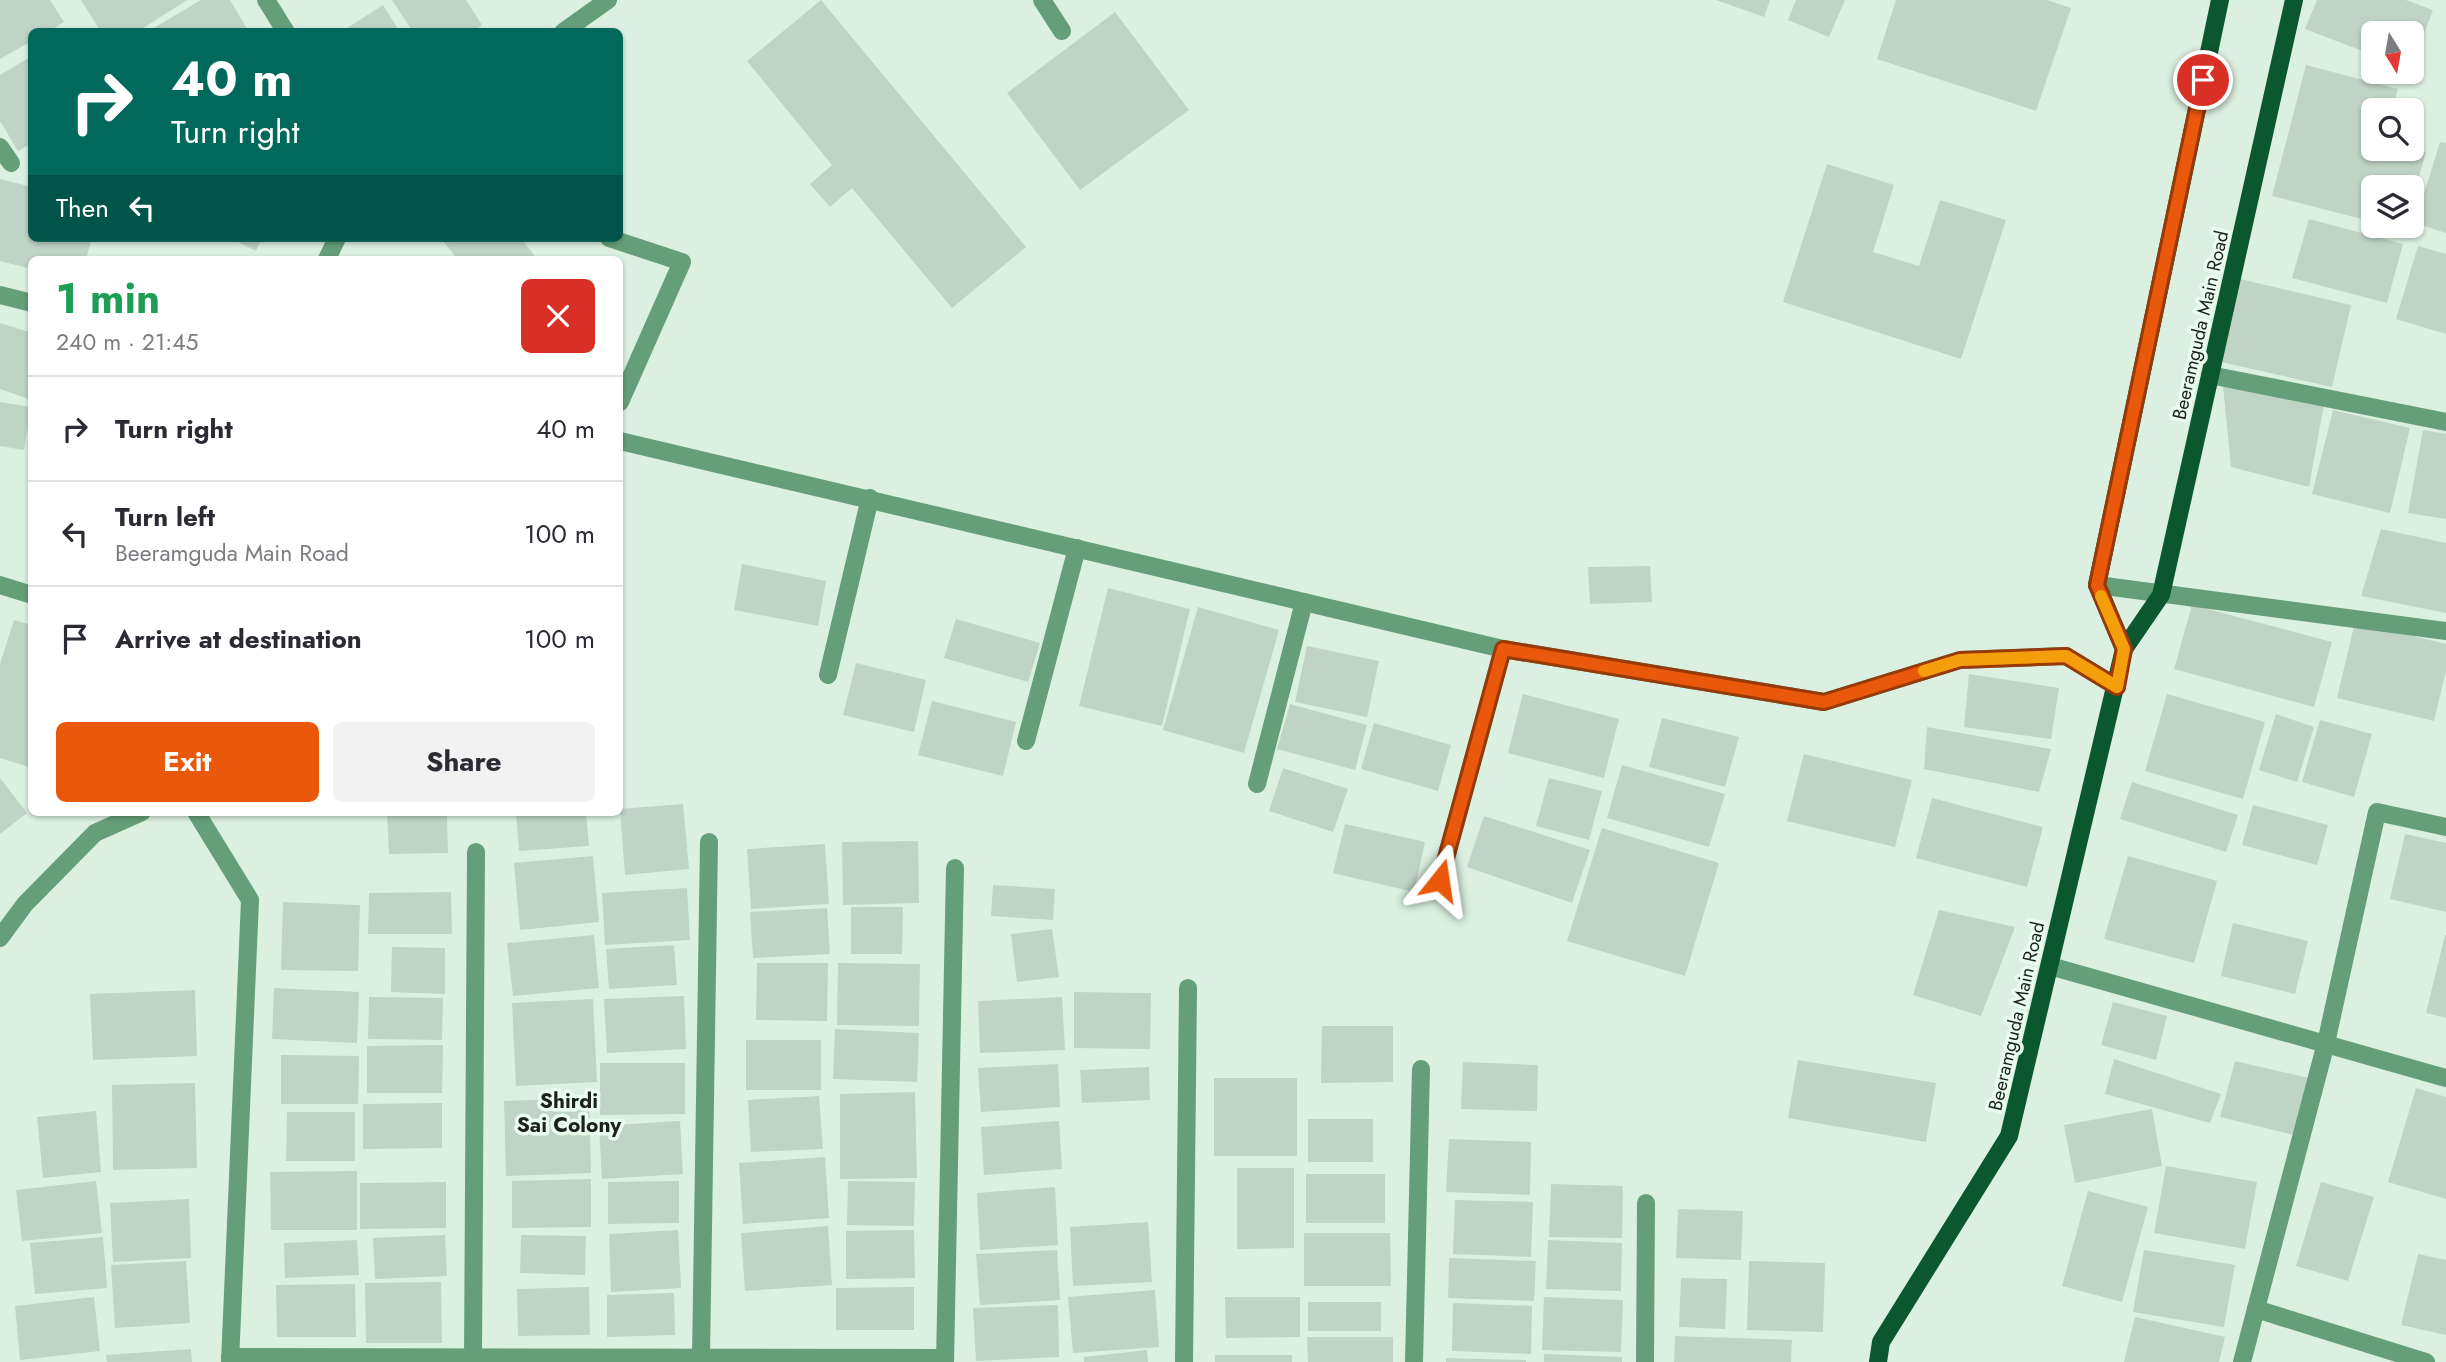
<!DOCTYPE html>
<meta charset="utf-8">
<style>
:root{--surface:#fff;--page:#f2f2f3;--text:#2b2b33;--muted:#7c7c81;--line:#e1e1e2;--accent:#ea580c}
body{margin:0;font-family:Jost,sans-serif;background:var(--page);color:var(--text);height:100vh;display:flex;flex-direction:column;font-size:26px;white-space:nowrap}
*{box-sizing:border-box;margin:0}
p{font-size:23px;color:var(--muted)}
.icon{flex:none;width:38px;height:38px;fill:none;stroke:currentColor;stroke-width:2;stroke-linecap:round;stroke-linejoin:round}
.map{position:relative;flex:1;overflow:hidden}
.details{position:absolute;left:28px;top:256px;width:595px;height:560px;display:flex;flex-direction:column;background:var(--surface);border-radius:10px;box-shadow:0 2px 5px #0004}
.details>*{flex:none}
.hud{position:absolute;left:28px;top:28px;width:595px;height:214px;border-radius:10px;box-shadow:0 2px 5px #0004;background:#00695c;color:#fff;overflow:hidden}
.needle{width:46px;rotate:169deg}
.buttons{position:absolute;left:2361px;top:21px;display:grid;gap:14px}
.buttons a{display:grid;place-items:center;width:63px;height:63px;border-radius:10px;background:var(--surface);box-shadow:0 2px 5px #0004;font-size:35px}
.pin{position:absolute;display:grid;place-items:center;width:60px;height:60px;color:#fff;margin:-30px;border:4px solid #fff;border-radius:50%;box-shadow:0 2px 7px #0007}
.me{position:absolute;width:77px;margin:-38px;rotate:15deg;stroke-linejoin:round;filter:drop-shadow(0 0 5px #0008)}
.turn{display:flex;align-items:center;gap:24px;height:147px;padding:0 28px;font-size:32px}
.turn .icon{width:91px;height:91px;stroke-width:2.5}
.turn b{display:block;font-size:49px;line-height:60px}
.then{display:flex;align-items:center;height:66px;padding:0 28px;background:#0003;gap:14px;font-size:26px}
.round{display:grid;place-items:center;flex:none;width:74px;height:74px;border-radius:10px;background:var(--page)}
.headline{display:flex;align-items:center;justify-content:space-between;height:119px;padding:0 28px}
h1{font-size:42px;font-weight:700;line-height:52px;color:#1e9e55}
.primary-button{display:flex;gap:14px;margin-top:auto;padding:14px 28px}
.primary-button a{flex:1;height:80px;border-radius:10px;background:var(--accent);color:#fff;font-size:28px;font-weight:700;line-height:80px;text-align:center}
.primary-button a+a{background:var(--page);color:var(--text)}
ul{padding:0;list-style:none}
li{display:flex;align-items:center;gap:21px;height:105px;padding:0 28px;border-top:2px solid var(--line)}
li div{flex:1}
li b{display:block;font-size:26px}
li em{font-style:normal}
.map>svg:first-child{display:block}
</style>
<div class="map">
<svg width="2446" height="1362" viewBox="0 0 2446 1362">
<rect width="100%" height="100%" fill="#dbf0e1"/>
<!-- building -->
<g fill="#bfd4c5">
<path d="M 0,0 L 50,0 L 64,22 L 48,32 L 32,32 L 32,41 L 0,59 Z"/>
<path d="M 81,0 L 187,0 L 137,32 L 101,32 Z"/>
<path d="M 201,0 L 230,0 L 249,32 L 147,32 Z"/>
<path d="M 392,0 L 466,0 L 482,25 L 472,32 L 413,32 Z"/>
<path d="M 821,0 L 1026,247 L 952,308 L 852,188 L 830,207 L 810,184 L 832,165 L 747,61 Z"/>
<path d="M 1716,0 L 1770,0 L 1764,17 Z"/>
<path d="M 1796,0 L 1845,0 L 1829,37 L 1788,20 Z"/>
<path d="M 1896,0 L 2047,0 L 2071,8 L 2036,111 L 1877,59 Z"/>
<path d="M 2317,0 L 2406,0 L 2433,10 L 2412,66 L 2412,33 L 2373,33 L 2373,55 L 2305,29 Z"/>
<path d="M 383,5 L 400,32 L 341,32 Z"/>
<path d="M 1115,12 L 1189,110 L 1080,190 L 1007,93 Z"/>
<path d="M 32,56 L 32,143 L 18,151 L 0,121 L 0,75 Z"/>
<path d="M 2306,65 L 2398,89 L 2392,110 L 2373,110 L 2373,149 L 2412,148 L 2426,152 L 2412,202 L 2412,187 L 2373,187 L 2373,222 L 2272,196 Z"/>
<path d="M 2440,142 L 2446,143 L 2446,233 L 2415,223 Z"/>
<path d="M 1827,164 L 1894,185 L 1873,252 L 1919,266 L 1940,200 L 2006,220 L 1961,359 L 1783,302 Z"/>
<path d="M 0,179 L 32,187 L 32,238 L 92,238 L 86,259 L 32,259 L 32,269 L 0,261 Z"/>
<path d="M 2309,219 L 2403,244 L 2387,303 L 2292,278 Z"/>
<path d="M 230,238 L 262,238 L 256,251 Z"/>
<path d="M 441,238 L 521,238 L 537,259 L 457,259 Z"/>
<path d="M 2418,246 L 2446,254 L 2446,334 L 2396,319 Z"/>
<path d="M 2240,279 L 2351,305 L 2332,387 L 2221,362 Z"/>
<path d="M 0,323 L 32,333 L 32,400 L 0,389 Z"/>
<path d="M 2223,386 L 2324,404 L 2309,487 L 2231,467 Z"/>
<path d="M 0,402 L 31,407 L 24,450 L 0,446 Z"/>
<path d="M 2333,410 L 2410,428 L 2390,513 L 2312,494 Z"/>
<path d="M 2423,430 L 2446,434 L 2446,519 L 2408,513 Z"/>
<path d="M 2381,529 L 2446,543 L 2446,613 L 2361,596 Z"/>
<path d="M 742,564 L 826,581 L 818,626 L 734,610 Z"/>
<path d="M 1650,566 L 1652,602 L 1590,604 L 1588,567 Z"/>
<path d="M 1108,588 L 1190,609 L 1162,726 L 1079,706 Z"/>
<path d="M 2192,605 L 2332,642 L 2314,707 L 2174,669 Z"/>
<path d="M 1198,607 L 1279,630 L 1244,753 L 1163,730 Z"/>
<path d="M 956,619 L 1040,643 L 1028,682 L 944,658 Z"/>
<path d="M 14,620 L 32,625 L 32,768 L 0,758 L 0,664 Z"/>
<path d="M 2355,622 L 2446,644 L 2446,671 L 2434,721 L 2337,698 Z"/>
<path d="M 1307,646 L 1379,661 L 1367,717 L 1295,702 Z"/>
<path d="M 856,663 L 926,680 L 914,732 L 843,715 Z"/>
<path d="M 1969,674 L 2059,688 L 2051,739 L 1964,727 Z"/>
<path d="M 1523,694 L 1619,719 L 1604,778 L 1508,753 Z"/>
<path d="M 2167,694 L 2265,722 L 2243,799 L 2145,771 Z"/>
<path d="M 932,701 L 1016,722 L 1003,776 L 918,755 Z"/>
<path d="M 1290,704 L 1367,725 L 1355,770 L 1277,749 Z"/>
<path d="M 2276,714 L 2314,727 L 2297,782 L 2259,770 Z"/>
<path d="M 1662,718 L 1739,737 L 1725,787 L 1649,767 Z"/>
<path d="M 2320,720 L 2372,734 L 2354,797 L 2302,782 Z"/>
<path d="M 1374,723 L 1451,745 L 1438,791 L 1361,769 Z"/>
<path d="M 1927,727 L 2051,749 L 2039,792 L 1924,769 Z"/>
<path d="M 1804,754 L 1912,780 L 1895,847 L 1787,821 Z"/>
<path d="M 1622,765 L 1725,794 L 1709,847 L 1607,818 Z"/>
<path d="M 1283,768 L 1348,789 L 1333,832 L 1269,811 Z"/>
<path d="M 0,778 L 27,813 L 0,834 Z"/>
<path d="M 1549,778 L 1602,791 L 1589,840 L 1536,826 Z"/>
<path d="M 2132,782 L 2238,815 L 2226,852 L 2120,819 Z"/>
<path d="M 1932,798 L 2043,827 L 2027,887 L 1916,858 Z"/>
<path d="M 683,804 L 689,869 L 625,875 L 620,809 Z"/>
<path d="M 2253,805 L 2328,825 L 2317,865 L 2242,845 Z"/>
<path d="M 387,812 L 447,812 L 448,853 L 389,854 Z"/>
<path d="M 586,812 L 589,846 L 519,851 L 516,813 Z"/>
<path d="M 1484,816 L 1590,850 L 1572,903 L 1467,867 Z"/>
<path d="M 1345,824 L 1425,842 L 1414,892 L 1333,873 Z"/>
<path d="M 1602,828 L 1719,863 L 1685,976 L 1567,941 Z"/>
<path d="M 2405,834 L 2446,843 L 2446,912 L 2390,899 Z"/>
<path d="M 918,841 L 919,903 L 843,905 L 842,842 Z"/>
<path d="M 825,844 L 829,904 L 751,909 L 747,849 Z"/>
<path d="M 593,856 L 599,922 L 520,930 L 514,863 Z"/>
<path d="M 2128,856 L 2217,881 L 2194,963 L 2104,939 Z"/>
<path d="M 993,885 L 1055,889 L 1053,920 L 991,916 Z"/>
<path d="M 687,888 L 690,940 L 605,945 L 602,893 Z"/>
<path d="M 451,892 L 452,934 L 368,934 L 369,893 Z"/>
<path d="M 283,902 L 360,905 L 358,971 L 281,970 Z"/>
<path d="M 851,907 L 903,907 L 902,954 L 851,954 Z"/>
<path d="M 827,908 L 830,954 L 753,958 L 750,912 Z"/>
<path d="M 1939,910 L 2015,927 L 1981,1016 L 1913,995 Z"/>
<path d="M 2233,923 L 2308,941 L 2295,994 L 2221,976 Z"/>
<path d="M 1052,929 L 1059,977 L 1017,982 L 1011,934 Z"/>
<path d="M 594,935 L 599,988 L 513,996 L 507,943 Z"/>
<path d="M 2445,935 L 2446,935 L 2446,1018 L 2426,1013 Z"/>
<path d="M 674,945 L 677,985 L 609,989 L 606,949 Z"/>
<path d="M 392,947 L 445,948 L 445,994 L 391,992 Z"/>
<path d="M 757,963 L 828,963 L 827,1021 L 756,1020 Z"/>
<path d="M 838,963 L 920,964 L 919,1026 L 837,1025 Z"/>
<path d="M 274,988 L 359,992 L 357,1043 L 272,1039 Z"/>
<path d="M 195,990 L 197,1056 L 93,1060 L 90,994 Z"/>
<path d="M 1074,992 L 1151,993 L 1150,1049 L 1074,1048 Z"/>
<path d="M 684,996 L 686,1049 L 607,1053 L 604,999 Z"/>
<path d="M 369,997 L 443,998 L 442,1040 L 368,1039 Z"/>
<path d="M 1062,997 L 1065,1050 L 980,1053 L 978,1001 Z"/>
<path d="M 593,999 L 597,1082 L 516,1086 L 512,1003 Z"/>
<path d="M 2113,1002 L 2167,1016 L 2156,1060 L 2101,1045 Z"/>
<path d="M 1322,1026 L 1393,1026 L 1393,1082 L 1321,1083 Z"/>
<path d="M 835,1029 L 919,1033 L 917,1082 L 833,1079 Z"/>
<rect x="746" y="1040" width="75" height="50"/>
<path d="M 443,1045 L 442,1093 L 367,1093 L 367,1046 Z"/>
<path d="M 281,1055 L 359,1056 L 358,1104 L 281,1104 Z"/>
<path d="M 2114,1059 L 2221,1094 L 2210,1123 L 2105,1094 Z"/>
<path d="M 1798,1060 L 1936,1083 L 1926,1142 L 1788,1118 Z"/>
<path d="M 2235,1061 L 2313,1079 L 2298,1136 L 2220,1117 Z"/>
<path d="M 1463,1062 L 1538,1065 L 1537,1111 L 1461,1109 Z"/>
<path d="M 600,1063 L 685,1063 L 685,1114 L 600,1115 Z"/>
<path d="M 1058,1064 L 1060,1107 L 981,1112 L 978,1068 Z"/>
<path d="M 1149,1067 L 1150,1100 L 1082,1103 L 1080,1070 Z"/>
<rect x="1214" y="1078" width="83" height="78"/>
<path d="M 195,1083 L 197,1168 L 113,1170 L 112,1085 Z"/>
<path d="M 2416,1088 L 2446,1097 L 2446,1199 L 2388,1182 Z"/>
<path d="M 915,1092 L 917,1178 L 840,1179 L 840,1094 Z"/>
<path d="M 819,1096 L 823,1149 L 751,1152 L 748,1100 Z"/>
<path d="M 589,1098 L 591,1173 L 506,1176 L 504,1101 Z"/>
<path d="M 442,1103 L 442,1148 L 363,1149 L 363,1104 Z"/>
<path d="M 2152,1109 L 2162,1166 L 2075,1183 L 2064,1125 Z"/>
<path d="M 96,1111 L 101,1172 L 43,1178 L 37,1117 Z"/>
<path d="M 287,1112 L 355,1112 L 355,1161 L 286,1161 Z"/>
<rect x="1308" y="1119" width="65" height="43"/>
<path d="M 680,1121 L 683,1174 L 602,1179 L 599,1126 Z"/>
<path d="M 1059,1121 L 1062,1169 L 984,1175 L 981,1127 Z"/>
<path d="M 1449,1139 L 1531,1142 L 1530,1195 L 1446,1192 Z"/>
<path d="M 825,1157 L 829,1218 L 743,1224 L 739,1163 Z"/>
<path d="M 2166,1166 L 2257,1182 L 2245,1249 L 2154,1233 Z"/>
<path d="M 1237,1168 L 1294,1168 L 1294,1248 L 1237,1249 Z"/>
<path d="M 357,1171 L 357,1230 L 271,1230 L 270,1172 Z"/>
<rect x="1306" y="1174" width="79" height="49"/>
<path d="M 591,1179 L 591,1227 L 512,1228 L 512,1181 Z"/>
<path d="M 96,1181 L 102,1233 L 22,1241 L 16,1190 Z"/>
<path d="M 679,1181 L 679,1223 L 608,1224 L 608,1182 Z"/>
<path d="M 848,1181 L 915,1182 L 914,1226 L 847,1225 Z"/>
<path d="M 446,1182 L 446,1228 L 360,1229 L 360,1183 Z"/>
<path d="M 2321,1182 L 2374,1197 L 2348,1281 L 2296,1266 Z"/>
<path d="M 1551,1184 L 1623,1186 L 1622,1238 L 1549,1237 Z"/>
<path d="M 1055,1187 L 1058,1245 L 980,1250 L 977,1193 Z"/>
<path d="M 2088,1191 L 2148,1207 L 2122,1302 L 2062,1286 Z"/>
<path d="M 189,1199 L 191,1258 L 113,1262 L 110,1203 Z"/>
<path d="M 1455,1200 L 1533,1202 L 1531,1257 L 1453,1254 Z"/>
<path d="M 1678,1209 L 1743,1211 L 1741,1260 L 1676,1258 Z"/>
<path d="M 1148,1222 L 1152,1282 L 1073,1286 L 1070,1227 Z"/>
<path d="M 828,1226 L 832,1285 L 745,1291 L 741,1233 Z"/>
<path d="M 678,1230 L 681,1288 L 611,1292 L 609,1234 Z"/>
<path d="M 914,1230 L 915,1278 L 846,1279 L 846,1231 Z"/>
<path d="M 1304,1233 L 1390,1233 L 1391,1286 L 1304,1286 Z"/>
<path d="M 445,1235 L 447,1276 L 375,1279 L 373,1238 Z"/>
<path d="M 521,1235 L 586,1236 L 585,1275 L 520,1273 Z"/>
<path d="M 103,1237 L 107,1288 L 35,1294 L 30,1243 Z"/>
<path d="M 357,1240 L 359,1275 L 285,1278 L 284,1243 Z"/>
<path d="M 1548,1240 L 1622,1243 L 1621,1291 L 1546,1289 Z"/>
<path d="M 1057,1250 L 1060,1300 L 980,1305 L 976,1254 Z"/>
<path d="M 2144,1250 L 2235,1265 L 2224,1327 L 2133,1312 Z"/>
<path d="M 2418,1254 L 2446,1260 L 2446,1335 L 2401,1325 Z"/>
<path d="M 1449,1258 L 1536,1261 L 1534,1301 L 1448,1298 Z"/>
<path d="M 186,1261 L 190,1323 L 115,1328 L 111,1265 Z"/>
<path d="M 1749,1261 L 1825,1263 L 1823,1332 L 1747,1330 Z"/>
<path d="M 1681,1278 L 1727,1279 L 1725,1329 L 1679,1327 Z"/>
<path d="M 441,1282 L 442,1343 L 366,1343 L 365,1283 Z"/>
<path d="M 355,1284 L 356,1337 L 277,1337 L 276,1285 Z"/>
<path d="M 589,1287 L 590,1335 L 518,1336 L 517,1289 Z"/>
<path d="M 914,1287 L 914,1330 L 836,1330 L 836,1288 Z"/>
<path d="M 1155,1290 L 1159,1347 L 1073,1353 L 1068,1297 Z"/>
<path d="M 674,1293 L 675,1335 L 607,1337 L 607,1295 Z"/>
<path d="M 94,1297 L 100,1351 L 20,1360 L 15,1306 Z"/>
<path d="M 1225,1297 L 1300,1297 L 1300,1337 L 1226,1338 Z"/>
<path d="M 1544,1297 L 1623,1300 L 1621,1352 L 1542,1350 Z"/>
<rect x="1308" y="1302" width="73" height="29"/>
<path d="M 1453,1303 L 1532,1306 L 1531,1354 L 1452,1351 Z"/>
<path d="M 1058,1305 L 1059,1357 L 976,1361 L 973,1308 Z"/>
<path d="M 2135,1317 L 2225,1337 L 2219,1362 L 2124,1362 Z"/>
<path d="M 1675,1336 L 1792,1340 L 1791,1362 L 1674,1362 Z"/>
<path d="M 1307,1337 L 1393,1337 L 1393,1362 L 1308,1362 Z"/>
<path d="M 191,1349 L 192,1362 L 107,1362 L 106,1355 Z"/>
<path d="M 1147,1350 L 1148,1362 L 1084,1362 L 1084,1357 Z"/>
<path d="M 1544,1354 L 1622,1357 L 1622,1362 L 1544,1362 Z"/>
<rect x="1215" y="1355" width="77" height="7"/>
<path d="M 1446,1358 L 1526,1360 L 1526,1362 L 1446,1362 Z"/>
</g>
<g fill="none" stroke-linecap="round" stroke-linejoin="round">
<!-- minor -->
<g stroke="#659f79" stroke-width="18">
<path d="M 266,0 L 286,32"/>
<path d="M 1042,0 L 1062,31"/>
<path d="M 563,32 L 608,0"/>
<path d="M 0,147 L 11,163"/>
<path d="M 609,238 L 682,262 L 620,402"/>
<path d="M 327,259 L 337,238"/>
<path d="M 0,295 L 32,303"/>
<path d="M 2210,375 L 2446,422"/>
<path d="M 620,441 L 1503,649 L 1824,702 L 1960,660 L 2066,656 L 2117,687"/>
<path d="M 0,585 L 32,595"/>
<path d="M 2097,585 L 2446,631"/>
<path d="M 828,675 L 870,498"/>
<path d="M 1026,741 L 1077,548"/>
<path d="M 1257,784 L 1304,602"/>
<path d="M 196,812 L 250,900 L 230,1362"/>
<path d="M 1440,880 L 1503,649"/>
<path d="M 0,938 L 25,904 L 95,833 L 142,812"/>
<path d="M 2050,966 L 2446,1078"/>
<path d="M 2256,1309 L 2426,1362"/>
<path d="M 230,1357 L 945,1358"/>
<path d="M 473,1357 L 476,852"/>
<path d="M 701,1357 L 709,842"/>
<path d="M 945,1362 L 955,868"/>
<path d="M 1184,1362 L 1188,988"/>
<path d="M 1414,1362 L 1421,1069"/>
<path d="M 1645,1362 L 1646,1203"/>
<path d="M 2242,1362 L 2326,1043 L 2377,812 L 2446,827"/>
</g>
<!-- major -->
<g stroke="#0b5730" stroke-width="18">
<path d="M 2124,649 L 2097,585 L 2220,0"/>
<path d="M 1878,1362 L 1881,1342 L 2009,1136 L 2124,649 L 2161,595 L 2294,0"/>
</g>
</g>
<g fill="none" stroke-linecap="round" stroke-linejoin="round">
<!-- route casing -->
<g stroke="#983908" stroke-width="18">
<path id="route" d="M 1440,880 L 1503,649 L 1824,702 L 1960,660 L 2066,656 L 2117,687 L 2124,649 L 2097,585 L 2203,80"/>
</g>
<!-- route -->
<use href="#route" stroke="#ea580c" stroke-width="12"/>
<!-- slow -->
<path stroke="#f59e0b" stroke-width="12" d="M 1924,671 L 1960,660 L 2066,656 L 2117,687 L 2124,649 L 2101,596"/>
</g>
<g text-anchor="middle" stroke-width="7" stroke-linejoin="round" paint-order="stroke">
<!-- street labels -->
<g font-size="19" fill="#1b221d" stroke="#e8fdee">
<text transform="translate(2200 325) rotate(-77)" y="7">Beeramguda Main Road</text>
<text transform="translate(2016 1016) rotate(-77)" y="7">Beeramguda Main Road</text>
</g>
<!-- neighbourhood labels -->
<g font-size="21" font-weight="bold" fill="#1b221d" stroke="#e8fdee">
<text x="569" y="1108">Shirdi<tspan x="569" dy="24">Sai Colony</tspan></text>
</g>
</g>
</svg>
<div class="buttons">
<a><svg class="needle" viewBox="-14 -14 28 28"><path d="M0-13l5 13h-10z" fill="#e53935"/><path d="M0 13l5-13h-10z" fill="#7c7c81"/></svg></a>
<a><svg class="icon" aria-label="search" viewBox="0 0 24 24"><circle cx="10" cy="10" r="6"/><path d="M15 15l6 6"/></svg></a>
<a><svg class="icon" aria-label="layers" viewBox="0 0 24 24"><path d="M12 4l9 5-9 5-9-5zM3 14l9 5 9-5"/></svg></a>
</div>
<div class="pin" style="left:2203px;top:80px;background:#d93025"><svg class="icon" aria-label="arrive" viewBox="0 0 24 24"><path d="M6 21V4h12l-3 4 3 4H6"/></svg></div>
<svg class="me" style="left:1440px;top:880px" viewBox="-20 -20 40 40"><path d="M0-17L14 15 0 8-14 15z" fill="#ea580c" stroke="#fff" stroke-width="4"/></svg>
<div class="hud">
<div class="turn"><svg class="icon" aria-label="right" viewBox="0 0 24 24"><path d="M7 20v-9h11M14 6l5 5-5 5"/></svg><div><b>40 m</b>Turn right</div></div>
<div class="then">Then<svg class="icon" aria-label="left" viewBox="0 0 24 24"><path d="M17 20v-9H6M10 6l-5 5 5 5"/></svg></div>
</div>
<section class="details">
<div class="headline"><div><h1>1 min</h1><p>240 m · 21:45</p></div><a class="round" style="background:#d93025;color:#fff"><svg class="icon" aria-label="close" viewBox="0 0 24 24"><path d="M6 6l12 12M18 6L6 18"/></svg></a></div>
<ul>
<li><svg class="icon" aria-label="right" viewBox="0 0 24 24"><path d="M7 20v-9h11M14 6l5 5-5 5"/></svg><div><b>Turn right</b></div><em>40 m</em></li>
<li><svg class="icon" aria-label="left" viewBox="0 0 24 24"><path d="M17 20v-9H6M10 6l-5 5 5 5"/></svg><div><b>Turn left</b><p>Beeramguda Main Road</p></div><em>100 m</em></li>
<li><svg class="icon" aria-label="arrive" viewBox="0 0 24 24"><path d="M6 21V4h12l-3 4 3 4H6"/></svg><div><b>Arrive at destination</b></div><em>100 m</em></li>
</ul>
<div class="primary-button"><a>Exit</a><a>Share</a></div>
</section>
</div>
